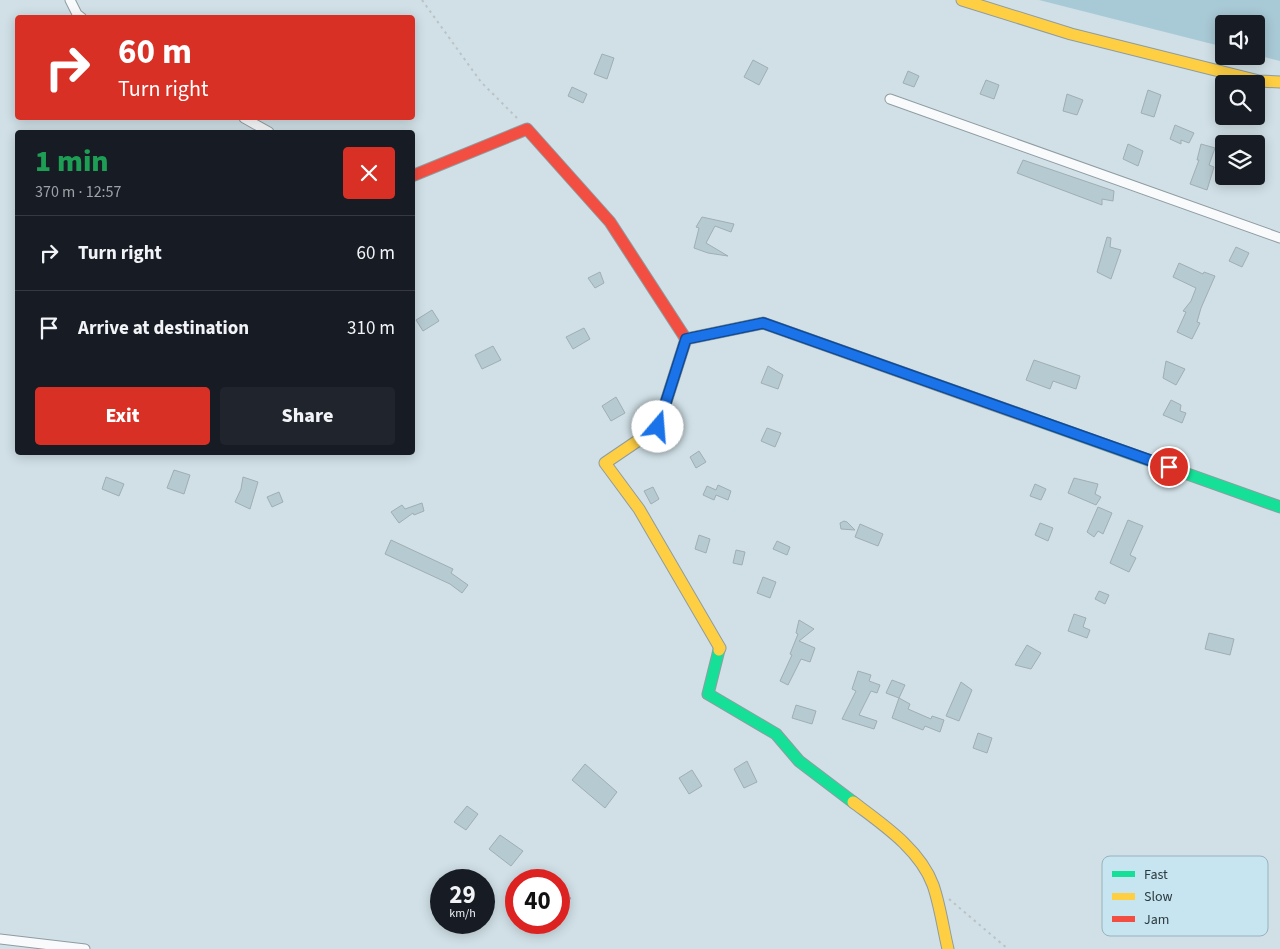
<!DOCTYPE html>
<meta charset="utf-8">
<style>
:root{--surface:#171b24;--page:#20242c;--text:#f1f3f6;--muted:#9ea1a6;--line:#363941;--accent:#d93025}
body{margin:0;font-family:"Source Sans 3",sans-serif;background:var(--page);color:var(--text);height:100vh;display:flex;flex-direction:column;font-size:19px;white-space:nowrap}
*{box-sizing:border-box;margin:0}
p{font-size:16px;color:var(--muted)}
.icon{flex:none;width:28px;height:28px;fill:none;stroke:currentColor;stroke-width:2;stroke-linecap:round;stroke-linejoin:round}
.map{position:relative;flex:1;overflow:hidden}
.drawer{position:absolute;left:15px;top:130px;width:400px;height:325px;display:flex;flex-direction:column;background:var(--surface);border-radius:5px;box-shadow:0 2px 12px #0003}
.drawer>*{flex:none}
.guide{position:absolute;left:15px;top:15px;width:400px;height:105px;border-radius:5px;box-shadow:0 2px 12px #0003;background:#d93025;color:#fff;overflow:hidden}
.fabs{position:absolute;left:1215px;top:15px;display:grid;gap:10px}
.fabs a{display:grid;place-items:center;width:50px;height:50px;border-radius:5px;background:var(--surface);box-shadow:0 2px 12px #0003;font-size:25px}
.speed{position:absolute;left:430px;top:869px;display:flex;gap:10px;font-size:25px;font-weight:700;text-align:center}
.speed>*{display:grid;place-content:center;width:65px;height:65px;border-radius:50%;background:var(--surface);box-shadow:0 2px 12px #0003;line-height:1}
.speed small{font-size:12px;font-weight:400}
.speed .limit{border:8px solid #d22;background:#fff;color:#111}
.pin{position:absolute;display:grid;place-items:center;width:42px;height:42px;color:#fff;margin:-21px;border:2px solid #fff;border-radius:50%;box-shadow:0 1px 5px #0007}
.me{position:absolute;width:55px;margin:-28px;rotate:18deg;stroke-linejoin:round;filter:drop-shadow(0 0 4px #0008)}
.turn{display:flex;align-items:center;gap:18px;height:105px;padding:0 20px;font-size:22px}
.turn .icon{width:65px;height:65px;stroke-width:2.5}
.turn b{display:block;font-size:35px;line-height:42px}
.round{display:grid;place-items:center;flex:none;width:52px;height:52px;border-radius:5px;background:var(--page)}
.headline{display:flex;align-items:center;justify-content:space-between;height:85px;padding:0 20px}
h1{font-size:30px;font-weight:800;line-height:38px;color:#1e9e55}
.action{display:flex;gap:10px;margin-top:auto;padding:10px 20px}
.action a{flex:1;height:58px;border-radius:5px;background:var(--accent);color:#fff;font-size:20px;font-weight:800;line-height:58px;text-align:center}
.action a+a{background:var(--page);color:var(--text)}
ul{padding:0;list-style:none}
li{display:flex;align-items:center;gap:15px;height:75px;padding:0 20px;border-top:1px solid var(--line)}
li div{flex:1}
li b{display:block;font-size:19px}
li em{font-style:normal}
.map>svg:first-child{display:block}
</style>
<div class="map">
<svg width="1280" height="949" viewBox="0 0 1280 949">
<rect width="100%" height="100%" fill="#d0e0e6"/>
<!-- green -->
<path fill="#a8c9d6" d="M 1039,0 L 1280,0 L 1280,61 L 1256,55 L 1256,24 L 1224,24 L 1224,47 Z"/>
<!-- building -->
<g fill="#b6cad1" stroke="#a1aeb2">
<path d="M 602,54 L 614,58 L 607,79 L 594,74 Z"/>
<path d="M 753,60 L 768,68 L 759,85 L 744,77 Z"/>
<path d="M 908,71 L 919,76 L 914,87 L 903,83 Z"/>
<path d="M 986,80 L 999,85 L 994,99 L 980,94 Z"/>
<path d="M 572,87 L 587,94 L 583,103 L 568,96 Z"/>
<path d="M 1148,90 L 1161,95 L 1154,117 L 1141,113 Z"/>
<path d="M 1067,94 L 1083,100 L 1077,115 L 1063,111 Z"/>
<path d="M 1175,125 L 1194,133 L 1189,143 L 1181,140 L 1181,144 L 1170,139 Z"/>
<path d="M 1128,144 L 1143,151 L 1138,166 L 1123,159 Z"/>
<path d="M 1201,144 L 1215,148 L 1209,165 L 1214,167 L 1207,190 L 1190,184 L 1199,160 L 1197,160 Z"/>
<path d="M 1023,160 L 1114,191 L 1113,201 L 1102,199 L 1102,205 L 1017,173 Z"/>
<path d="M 702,217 L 734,224 L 731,232 L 715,226 L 706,243 L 728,256 L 708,253 L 694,248 L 699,228 L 696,227 Z"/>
<path d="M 1107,237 L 1111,238 L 1110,247 L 1121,250 L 1111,279 L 1097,272 Z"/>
<path d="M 1236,247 L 1249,253 L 1242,267 L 1229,261 Z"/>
<path d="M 1179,263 L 1203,274 L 1204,272 L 1215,276 L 1201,308 L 1197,322 L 1200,323 L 1192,339 L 1177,332 L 1186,312 L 1183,311 L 1191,301 L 1196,288 L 1173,277 Z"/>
<path d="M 600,272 L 604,283 L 595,288 L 588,278 Z"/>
<path d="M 432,310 L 439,321 L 423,331 L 416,320 Z"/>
<path d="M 584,328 L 590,339 L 573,349 L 566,337 Z"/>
<path d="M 493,346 L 501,360 L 482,369 L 475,355 Z"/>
<path d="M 1034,360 L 1080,376 L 1076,389 L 1053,381 L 1050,389 L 1026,380 Z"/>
<path d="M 1166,361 L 1185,369 L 1176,385 L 1163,378 Z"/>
<path d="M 768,366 L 783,375 L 778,389 L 761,383 Z"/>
<path d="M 616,397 L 625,413 L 611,421 L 602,406 Z"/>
<path d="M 1171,400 L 1181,405 L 1180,411 L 1186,413 L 1182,423 L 1163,415 Z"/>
<path d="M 767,428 L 781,433 L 775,447 L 761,441 Z"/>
<path d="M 699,451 L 706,462 L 696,468 L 690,457 Z"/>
<path d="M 174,470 L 190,475 L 184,494 L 167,488 Z"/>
<path d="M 106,477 L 124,484 L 119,496 L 102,489 Z"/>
<path d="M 243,477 L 258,482 L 250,509 L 235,502 L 241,489 Z"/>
<path d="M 1074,478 L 1098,484 L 1095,494 L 1101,497 L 1096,505 L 1068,493 Z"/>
<path d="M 1035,484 L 1046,489 L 1041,500 L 1030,496 Z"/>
<path d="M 718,485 L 731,491 L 728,500 L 716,495 L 714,500 L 703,495 L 707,486 L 716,490 Z"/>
<path d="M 653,487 L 659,499 L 651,504 L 644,491 Z"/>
<path d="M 279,492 L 283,502 L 272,507 L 267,497 Z"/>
<path d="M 422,503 L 424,511 L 414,515 L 413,513 L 399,523 L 391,512 L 402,505 L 405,509 Z"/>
<path d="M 1098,507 L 1112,513 L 1103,534 L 1098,531 L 1094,537 L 1087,532 Z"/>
<path d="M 1128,520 L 1143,526 L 1130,555 L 1136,558 L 1129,572 L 1110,563 Z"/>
<path d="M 844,521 L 847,522 L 855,530 L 841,529 L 840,523 Z"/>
<path d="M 1040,523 L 1053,528 L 1048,541 L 1035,535 Z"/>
<path d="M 860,524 L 883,534 L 878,546 L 855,537 Z"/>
<path d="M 699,535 L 710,539 L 706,553 L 695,549 Z"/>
<path d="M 391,540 L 453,569 L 451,573 L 468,585 L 462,593 L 450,584 L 385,554 Z"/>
<path d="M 777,541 L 790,547 L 787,555 L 773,549 Z"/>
<path d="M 736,550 L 745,552 L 742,565 L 733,563 Z"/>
<path d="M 763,577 L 776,582 L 770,598 L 757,593 Z"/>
<path d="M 1099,591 L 1109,595 L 1105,604 L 1095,599 Z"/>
<path d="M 1074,614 L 1086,618 L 1083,627 L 1090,630 L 1087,638 L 1068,631 Z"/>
<path d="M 799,620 L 814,629 L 799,641 L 815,648 L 810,662 L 801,659 L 788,685 L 780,681 L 792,655 L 790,654 L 798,634 L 796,633 Z"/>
<path d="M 1209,633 L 1234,639 L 1230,655 L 1205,649 Z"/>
<path d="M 1027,645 L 1041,653 L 1031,669 L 1015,665 Z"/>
<path d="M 858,671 L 871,675 L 869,681 L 880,685 L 877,693 L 871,691 L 859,715 L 877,721 L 874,729 L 842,719 L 856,691 L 852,689 Z"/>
<path d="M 892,680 L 905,685 L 899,698 L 886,693 Z"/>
<path d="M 961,682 L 972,690 L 959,721 L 946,716 Z"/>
<path d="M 899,698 L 910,704 L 908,709 L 931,719 L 932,716 L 944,720 L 940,732 L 925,726 L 923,730 L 892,718 Z"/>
<path d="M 796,705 L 816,711 L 812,724 L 792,718 Z"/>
<path d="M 978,733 L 992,738 L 987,753 L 973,748 Z"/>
<path d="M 747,761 L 757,782 L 744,788 L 734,769 Z"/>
<path d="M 585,764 L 617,792 L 605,808 L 572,780 Z"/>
<path d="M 692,770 L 702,786 L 689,794 L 679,778 Z"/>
<path d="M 467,806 L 478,814 L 466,830 L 454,822 Z"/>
<path d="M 500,835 L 523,851 L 511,866 L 489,849 Z"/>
<path d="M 559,890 L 571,898 L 559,915 Z"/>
</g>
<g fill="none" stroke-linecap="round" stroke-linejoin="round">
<!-- street casing -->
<g stroke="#8f9ca1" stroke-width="11">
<g id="street">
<path d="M 70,0 L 77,14 L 82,18"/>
<path d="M 890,99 L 1280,238"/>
<path d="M 244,118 L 269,132"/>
<path d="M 0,939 L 85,949"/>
</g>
</g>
<!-- fast casing -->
<g stroke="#8f9ca1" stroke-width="13">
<g id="fast">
<path d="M 1036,420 L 1280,507"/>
<path d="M 719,650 L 708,694 L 776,734 L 799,761 L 853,802"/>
</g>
</g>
<!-- slow casing -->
<g stroke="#8f9ca1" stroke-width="13">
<g id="slow">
<path d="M 962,0 L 1071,34 L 1259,81 L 1280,82"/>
<path d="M 684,336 L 686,339 L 763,323 L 1036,420"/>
<path d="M 686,339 L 658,427 L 605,463 L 639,509 L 720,648 L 719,650"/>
<path d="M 853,802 C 882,824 920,849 933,885 C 940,905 943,928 948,949"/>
</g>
</g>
<!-- jam casing -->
<g stroke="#8f9ca1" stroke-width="13">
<path id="jam" d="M 412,176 L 527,129 L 610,222 L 684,336"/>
</g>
<!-- path -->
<g stroke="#bcc2c3" stroke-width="2" stroke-dasharray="2.5 4" stroke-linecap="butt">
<path d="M 422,0 L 481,82 L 519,120"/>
<path d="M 949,899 L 1008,949"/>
</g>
<!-- street -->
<use href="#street" stroke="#f8fafb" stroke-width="9"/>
<!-- fast -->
<use href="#fast" stroke="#16e098" stroke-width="11"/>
<!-- slow -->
<use href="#slow" stroke="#ffcf43" stroke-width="11"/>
<!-- jam -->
<use href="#jam" stroke="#f24e42" stroke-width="11"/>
</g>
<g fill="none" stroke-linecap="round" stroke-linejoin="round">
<!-- route casing -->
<g stroke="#114b97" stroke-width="12">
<path id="route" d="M 658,427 L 686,339 L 763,323 L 1169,467"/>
</g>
<!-- route -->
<use href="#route" stroke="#1a73e8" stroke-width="9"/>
</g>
<!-- legend -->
<rect x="1102" y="856" width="166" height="80" rx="8" fill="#c6e5f0" stroke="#98b2bb" stroke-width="1"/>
<rect x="1112" y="871" width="23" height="6" fill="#16e098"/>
<rect x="1112" y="893" width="23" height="7" fill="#ffcf43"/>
<rect x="1112" y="916" width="23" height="6" fill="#f24e42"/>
<g font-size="14" fill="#2d3a3e">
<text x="1144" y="879">Fast</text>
<text x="1144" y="901">Slow</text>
<text x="1144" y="924">Jam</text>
</g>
</svg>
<div class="fabs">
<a><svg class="icon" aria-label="sound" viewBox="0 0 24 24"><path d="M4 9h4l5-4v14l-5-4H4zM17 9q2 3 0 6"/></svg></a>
<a><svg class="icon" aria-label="search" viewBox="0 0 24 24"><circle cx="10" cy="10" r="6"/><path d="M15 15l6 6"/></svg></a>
<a><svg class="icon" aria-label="layers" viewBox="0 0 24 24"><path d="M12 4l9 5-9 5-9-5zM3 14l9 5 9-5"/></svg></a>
</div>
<div class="speed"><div>29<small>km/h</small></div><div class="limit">40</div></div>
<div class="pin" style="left:1169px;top:467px;background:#d93025"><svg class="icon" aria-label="arrive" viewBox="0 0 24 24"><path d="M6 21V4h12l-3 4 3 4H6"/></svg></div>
<svg class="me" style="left:658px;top:427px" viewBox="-20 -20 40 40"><circle r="19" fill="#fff"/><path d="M0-13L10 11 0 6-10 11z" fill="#1a73e8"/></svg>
<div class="guide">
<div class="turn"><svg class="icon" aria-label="right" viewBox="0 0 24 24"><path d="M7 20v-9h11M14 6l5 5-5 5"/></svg><div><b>60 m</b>Turn right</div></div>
</div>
<section class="drawer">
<div class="headline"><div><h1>1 min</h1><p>370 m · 12:57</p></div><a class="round" style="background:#d93025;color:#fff"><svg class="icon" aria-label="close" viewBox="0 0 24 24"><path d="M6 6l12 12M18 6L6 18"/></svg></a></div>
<ul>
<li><svg class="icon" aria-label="right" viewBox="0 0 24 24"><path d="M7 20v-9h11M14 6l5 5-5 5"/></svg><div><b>Turn right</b></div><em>60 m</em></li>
<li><svg class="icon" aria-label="arrive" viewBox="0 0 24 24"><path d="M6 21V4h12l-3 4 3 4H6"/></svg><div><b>Arrive at destination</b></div><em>310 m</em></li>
</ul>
<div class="action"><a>Exit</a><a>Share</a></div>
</section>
</div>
